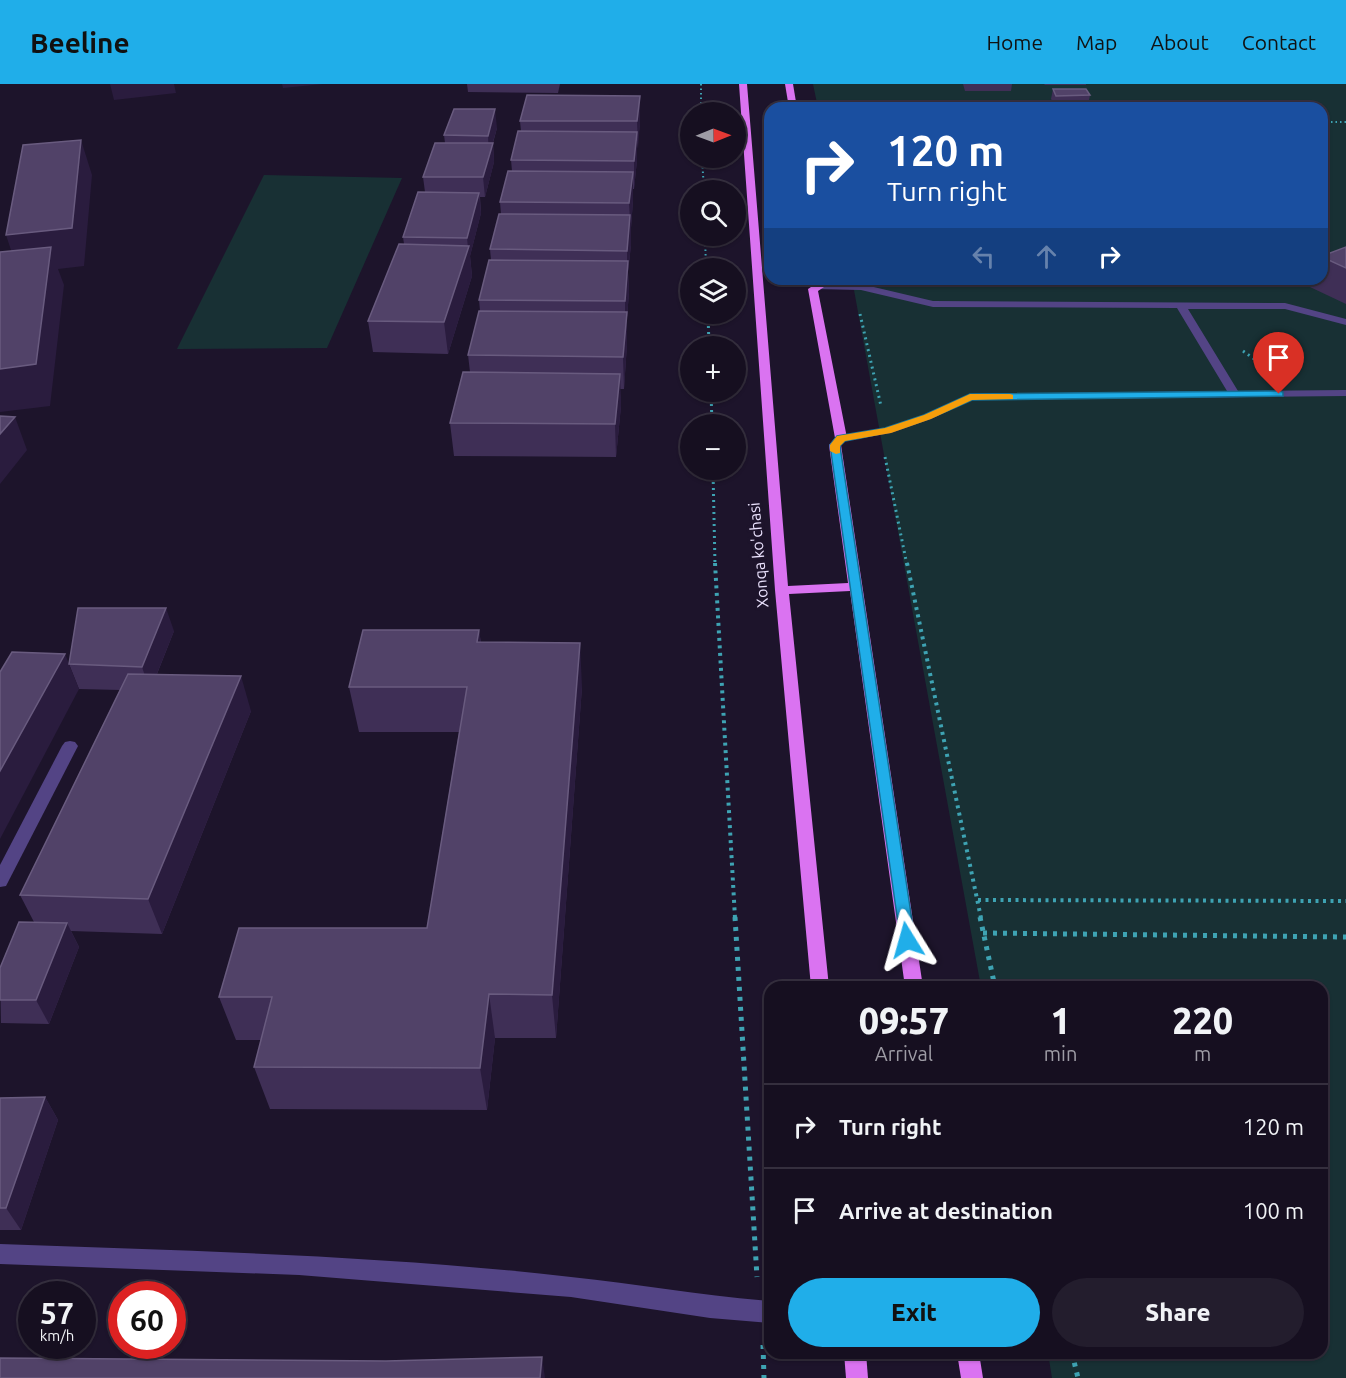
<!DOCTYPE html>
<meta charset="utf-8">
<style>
:root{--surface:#160f20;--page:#231d2d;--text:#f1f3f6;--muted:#9e9ca5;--line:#352f3e;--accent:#20aee9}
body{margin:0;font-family:Ubuntu,sans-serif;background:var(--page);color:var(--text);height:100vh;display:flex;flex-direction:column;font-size:22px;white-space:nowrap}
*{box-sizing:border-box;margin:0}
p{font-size:20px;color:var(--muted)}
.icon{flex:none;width:33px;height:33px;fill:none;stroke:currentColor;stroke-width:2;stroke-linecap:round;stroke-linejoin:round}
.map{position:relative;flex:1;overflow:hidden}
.side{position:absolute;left:764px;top:897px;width:564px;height:378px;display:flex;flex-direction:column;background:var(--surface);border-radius:18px;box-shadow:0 2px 4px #0004,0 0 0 2px var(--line)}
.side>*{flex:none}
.guide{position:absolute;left:764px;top:18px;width:564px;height:183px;border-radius:18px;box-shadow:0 2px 4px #0004,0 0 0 2px var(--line);background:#1a4fa0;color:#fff;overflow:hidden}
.needle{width:39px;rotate:89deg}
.buttons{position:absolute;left:680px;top:18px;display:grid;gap:12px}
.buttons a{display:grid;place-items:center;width:66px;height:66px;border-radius:50%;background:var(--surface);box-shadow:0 2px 4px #0004,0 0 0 2px var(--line);font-size:30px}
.speed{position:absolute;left:18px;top:1197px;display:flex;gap:12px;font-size:30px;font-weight:700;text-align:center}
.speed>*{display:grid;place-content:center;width:78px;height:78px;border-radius:50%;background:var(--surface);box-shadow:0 2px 4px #0004,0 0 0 2px var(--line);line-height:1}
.speed small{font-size:15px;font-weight:400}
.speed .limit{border:9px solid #d22;background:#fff;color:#111}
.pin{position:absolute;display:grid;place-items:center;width:51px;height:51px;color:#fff;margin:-62px -26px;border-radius:50% 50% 50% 0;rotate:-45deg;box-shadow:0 0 6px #0007}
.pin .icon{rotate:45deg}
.me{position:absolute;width:66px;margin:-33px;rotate:352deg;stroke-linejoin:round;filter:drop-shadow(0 0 4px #0008)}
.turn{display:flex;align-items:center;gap:21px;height:126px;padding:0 24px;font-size:27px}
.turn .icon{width:78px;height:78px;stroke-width:2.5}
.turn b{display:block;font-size:42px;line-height:51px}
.lanes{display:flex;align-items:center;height:57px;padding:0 24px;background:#0003;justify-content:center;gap:30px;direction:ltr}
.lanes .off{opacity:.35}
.eta{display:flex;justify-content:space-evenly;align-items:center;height:102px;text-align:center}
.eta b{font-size:36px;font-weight:800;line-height:42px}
.cta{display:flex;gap:12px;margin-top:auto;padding:12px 24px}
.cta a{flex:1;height:69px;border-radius:36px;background:var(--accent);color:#111;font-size:24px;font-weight:800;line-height:69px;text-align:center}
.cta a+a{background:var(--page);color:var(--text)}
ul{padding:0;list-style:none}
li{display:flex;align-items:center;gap:18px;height:84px;padding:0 24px;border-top:2px solid var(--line)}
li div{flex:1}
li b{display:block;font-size:22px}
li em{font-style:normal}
header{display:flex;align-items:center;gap:36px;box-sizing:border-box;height:84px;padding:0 30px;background:var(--accent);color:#111}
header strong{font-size:28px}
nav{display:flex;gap:33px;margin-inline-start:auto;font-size:21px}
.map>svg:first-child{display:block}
</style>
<header>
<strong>Beeline</strong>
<nav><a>Home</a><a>Map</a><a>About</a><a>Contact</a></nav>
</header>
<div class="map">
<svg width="1346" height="1294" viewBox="0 0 1346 1294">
<rect width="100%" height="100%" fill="#1d142b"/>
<!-- green -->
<g fill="#183034">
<path d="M 813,0 L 1346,0 L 1346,1294 L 1052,1294 L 1048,1269 L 1322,1269 L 1322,903 L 981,903 L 852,195 L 1322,195 L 1322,24 L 818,24 Z"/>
<path d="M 264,91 L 402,94 L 327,264 L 177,265 Z"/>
</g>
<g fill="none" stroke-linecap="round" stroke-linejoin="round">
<!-- path-far3 -->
<g stroke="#3ea3b3" stroke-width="2" stroke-dasharray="1.5 3" stroke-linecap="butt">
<path d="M 701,0 L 701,28"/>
<path d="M 1322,38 L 1346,38"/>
<path d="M 702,74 L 704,106"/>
<path d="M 705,152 L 706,184"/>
</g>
<!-- path-far2 -->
<g stroke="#3ea3b3" stroke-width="3" stroke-dasharray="2 4" stroke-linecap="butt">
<path d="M 708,230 L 709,262"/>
<path d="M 860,230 L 881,322"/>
<path d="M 1243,267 L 1264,282"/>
<path d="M 711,308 L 712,340"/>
<path d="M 885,373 L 907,481"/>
<path d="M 713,386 L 715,481"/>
</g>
<!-- path-far1 -->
<g stroke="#3ea3b3" stroke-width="4" stroke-dasharray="3 4.5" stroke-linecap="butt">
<path d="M 715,479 L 735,834"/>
<path d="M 907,479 L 981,834"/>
<path d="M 978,816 L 1346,817"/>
</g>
<!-- path -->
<g stroke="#3ea3b3" stroke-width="5" stroke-dasharray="4 6" stroke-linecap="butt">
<path d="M 735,833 L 757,1193"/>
<path d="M 980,833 L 995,903"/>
<path d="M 983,849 L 1346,853"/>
<path d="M 763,1261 L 764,1294"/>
<path d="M 1072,1269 L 1078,1294"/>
</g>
<!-- minor -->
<g fill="#534485" fill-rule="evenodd">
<path d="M 819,200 L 861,200 L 933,217 L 1285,219 L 1346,235 L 1346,241 L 1285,225 L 1188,225 L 1238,307 L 1346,306 L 1346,312 L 972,316 L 931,335 L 891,349 L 841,358 L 835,354 L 837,352 L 885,344 L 923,331 L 970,310 L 1227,307 L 1177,224 L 933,223 L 861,206 L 815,205 L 815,201 Z"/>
<path d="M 70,657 L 75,658 L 78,662 L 6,802 L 0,803 L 0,781 L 62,662 L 65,658 Z"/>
<path d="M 0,1160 C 190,1167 382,1171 571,1193 C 638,1200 703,1212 770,1217 L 770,1239 L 710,1234 L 571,1213 L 299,1191 L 0,1180 Z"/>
</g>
<!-- major -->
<g fill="#da73f1" fill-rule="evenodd">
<path d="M 739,0 L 747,0 L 788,502 L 848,499 L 829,361 L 835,354 L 808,205 L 814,201 L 813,195 L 823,195 L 824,203 L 818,207 L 847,354 L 841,361 L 923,903 L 905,903 L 850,507 L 789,510 L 829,903 L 811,903 L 775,506 Z"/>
<path d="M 785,0 L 793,0 L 797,24 L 789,24 Z"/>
<path d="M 844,1269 L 866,1269 L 868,1294 L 846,1294 Z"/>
<path d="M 957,1269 L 979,1269 L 983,1294 L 961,1294 Z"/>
</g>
</g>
<!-- wall -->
<g fill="#3f2f56">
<path d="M 467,0 L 560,0 L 558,9 L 468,8 Z"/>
<path d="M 963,0 L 1012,0 L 1011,7 L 965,7 Z"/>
<path d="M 1044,0 L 1086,0 L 1086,1 L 1045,1 Z"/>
<path d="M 1053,5 L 1090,11 L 1088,21 L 1055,21 L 1051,15 Z"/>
<path d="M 640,12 L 640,39 L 637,65 L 637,76 L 634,105 L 633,105 L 633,116 L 631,144 L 631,161 L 628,188 L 629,208 L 627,234 L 627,260 L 624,305 L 620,305 L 621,322 L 616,373 L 454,372 L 450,339 L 470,288 L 468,271 L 480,227 L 479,216 L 491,176 L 490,165 L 501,130 L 500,118 L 512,87 L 511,76 L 521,47 L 520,37 Z"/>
<path d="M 497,44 L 493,59 L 494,78 L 485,113 L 480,113 L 481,129 L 470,172 L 472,192 L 448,270 L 373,268 L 368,237 L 404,160 L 403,153 L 425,108 L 423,93 L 445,59 L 444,51 Z"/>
<path d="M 1346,163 L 1346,220 L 1310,203 L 1312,195 L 1322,195 L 1322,172 Z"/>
<path d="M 479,546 L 481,559 L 582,603 L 556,954 L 495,954 L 487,1026 L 270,1025 L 254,983 L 261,956 L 236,956 L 219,913 L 427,844 L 459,648 L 359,648 L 349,603 Z"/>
<path d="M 174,547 L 157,590 L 251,627 L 162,850 L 71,847 L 79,863 L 49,940 L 1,939 L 0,884 L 34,838 L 20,811 L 120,606 L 79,605 L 69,580 Z"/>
<path d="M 45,1013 L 58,1036 L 21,1146 L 0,1146 L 0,1014 Z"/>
</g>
<!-- shaded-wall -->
<g fill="#2a1c3e">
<path d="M 110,0 L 174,0 L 176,9 L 114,16 Z"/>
<path d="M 282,0 L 323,0 L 283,4 Z"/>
<path d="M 640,12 L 640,39 L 638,65 L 637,37 Z"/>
<path d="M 495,25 L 497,44 L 489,71 L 488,52 Z"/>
<path d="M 637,48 L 637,76 L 634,105 L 634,77 Z"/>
<path d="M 81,56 L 92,91 L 84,182 L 58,185 L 64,201 L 50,322 L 0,328 L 0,285 L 19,190 L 6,151 Z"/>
<path d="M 493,59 L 494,78 L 485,113 L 483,93 Z"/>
<path d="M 633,88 L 633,116 L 631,144 L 631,161 L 628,188 L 629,208 L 627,234 L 627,260 L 624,305 L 623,273 L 625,242 L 625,217 L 627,187 L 627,167 L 630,136 L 629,119 Z"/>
<path d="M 479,109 L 481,129 L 470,172 L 472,192 L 448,270 L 444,238 L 468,164 L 467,154 Z"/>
<path d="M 620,290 L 621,322 L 616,373 L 615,340 Z"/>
<path d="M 15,333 L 27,366 L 0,400 L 0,350 Z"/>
<path d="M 166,524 L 174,547 L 150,607 L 142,583 Z"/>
<path d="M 479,546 L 485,591 L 477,558 Z"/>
<path d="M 580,559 L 582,603 L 556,954 L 552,911 Z"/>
<path d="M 65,570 L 79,605 L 0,755 L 0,687 Z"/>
<path d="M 241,592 L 251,627 L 162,850 L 148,815 Z"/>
<path d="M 67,839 L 79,863 L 49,940 L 36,916 Z"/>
<path d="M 489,910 L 495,954 L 487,1026 L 480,984 Z"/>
<path d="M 45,1013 L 58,1036 L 21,1146 L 6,1124 Z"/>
<path d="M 542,1273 L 545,1294 L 540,1294 Z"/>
</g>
<!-- building -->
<g fill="#514268" stroke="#695b7f" stroke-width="1.5">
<path d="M 1053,5 L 1086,5 L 1090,11 L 1056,12 Z"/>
<path d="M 527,11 L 640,12 L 637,37 L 520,37 Z"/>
<path d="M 454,25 L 495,25 L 488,52 L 444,51 Z"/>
<path d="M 518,47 L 637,48 L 634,77 L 511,76 Z"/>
<path d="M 81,56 L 72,144 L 6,151 L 23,61 Z"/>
<path d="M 435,59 L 493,59 L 483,93 L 423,93 Z"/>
<path d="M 508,87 L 633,88 L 629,119 L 500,118 Z"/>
<path d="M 418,108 L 479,109 L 467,154 L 403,153 Z"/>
<path d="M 499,130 L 630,131 L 627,167 L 490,165 Z"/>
<path d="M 399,160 L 469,162 L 444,238 L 368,237 Z"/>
<path d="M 51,163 L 36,280 L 0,285 L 0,168 Z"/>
<path d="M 1346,163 L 1346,184 L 1322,173 L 1322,172 Z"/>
<path d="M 489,176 L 628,177 L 625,217 L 479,216 Z"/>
<path d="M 479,227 L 627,228 L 623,273 L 468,271 Z"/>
<path d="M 463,288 L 620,290 L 615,340 L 450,339 Z"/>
<path d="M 0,332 L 15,333 L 0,350 Z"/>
<path d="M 78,524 L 166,524 L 142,583 L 69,580 Z"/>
<path d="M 363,546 L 479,546 L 477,558 L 580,559 L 552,911 L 489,910 L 480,984 L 254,983 L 272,913 L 219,913 L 239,844 L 427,844 L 467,603 L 349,603 Z"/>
<path d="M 12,568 L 65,570 L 0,687 L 0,588 Z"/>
<path d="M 128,590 L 241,592 L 148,815 L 20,811 Z"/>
<path d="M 19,838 L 67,839 L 36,916 L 0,916 L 0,884 Z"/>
<path d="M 45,1013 L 6,1124 L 0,1124 L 0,1014 Z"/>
<path d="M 542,1273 L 540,1294 L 0,1294 L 0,1274 L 386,1277 Z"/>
</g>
<!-- route -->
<path fill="#20aee9" stroke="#157197" stroke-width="1.5" d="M 1279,307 L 1283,308 L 1283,312 L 972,316 C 926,337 894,349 845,357 L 840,362 L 915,856 L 912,860 L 907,862 L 901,860 L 830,361 L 837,352 L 885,344 L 924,331 L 970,310 Z"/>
<!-- slow -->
<path fill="#f59e0b" d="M 1010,310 L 1013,311 L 1013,315 L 972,316 L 931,335 L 891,349 L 845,357 L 840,362 L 840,369 L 836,370 L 830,367 L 830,361 L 837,352 L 885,344 L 924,331 L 970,310 Z"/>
<g text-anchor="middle" stroke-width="6" stroke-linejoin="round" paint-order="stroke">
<!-- street labels -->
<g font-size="16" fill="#e9e1fc" stroke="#1d142b">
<text transform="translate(758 471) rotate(-95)" y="6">Xonqa ko'chasi</text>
</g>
</g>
</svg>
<div class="buttons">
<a><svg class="needle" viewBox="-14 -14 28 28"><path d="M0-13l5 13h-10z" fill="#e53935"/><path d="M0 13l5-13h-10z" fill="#9e9ca5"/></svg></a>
<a><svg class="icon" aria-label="search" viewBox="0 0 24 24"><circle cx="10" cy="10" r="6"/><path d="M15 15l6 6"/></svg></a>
<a><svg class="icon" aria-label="layers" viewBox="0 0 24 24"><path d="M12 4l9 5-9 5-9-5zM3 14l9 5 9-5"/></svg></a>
<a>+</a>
<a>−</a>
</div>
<div class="speed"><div>57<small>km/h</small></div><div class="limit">60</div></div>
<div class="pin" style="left:1279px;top:310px;background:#d93025"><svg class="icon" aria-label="arrive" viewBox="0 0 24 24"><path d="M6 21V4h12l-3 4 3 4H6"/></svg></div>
<svg class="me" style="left:907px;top:856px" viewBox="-20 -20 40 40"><path d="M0-17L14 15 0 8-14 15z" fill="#20aee9" stroke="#fff" stroke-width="4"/></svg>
<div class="guide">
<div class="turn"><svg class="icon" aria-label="right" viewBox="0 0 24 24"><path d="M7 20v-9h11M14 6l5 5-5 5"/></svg><div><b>120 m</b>Turn right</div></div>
<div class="lanes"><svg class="icon off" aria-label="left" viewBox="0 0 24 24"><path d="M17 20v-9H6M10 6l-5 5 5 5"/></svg><svg class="icon off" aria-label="ahead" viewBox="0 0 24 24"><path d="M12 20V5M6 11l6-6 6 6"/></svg><svg class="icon" aria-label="right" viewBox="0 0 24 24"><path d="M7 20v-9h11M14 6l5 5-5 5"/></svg></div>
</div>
<section class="side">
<div class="eta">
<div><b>09:57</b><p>Arrival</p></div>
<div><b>1</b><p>min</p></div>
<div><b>220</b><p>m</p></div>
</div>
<ul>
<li><svg class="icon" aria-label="right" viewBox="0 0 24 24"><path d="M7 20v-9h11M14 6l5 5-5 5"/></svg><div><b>Turn right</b></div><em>120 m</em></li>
<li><svg class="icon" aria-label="arrive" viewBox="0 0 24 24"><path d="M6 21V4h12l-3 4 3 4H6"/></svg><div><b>Arrive at destination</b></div><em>100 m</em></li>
</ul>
<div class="cta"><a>Exit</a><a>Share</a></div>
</section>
</div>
